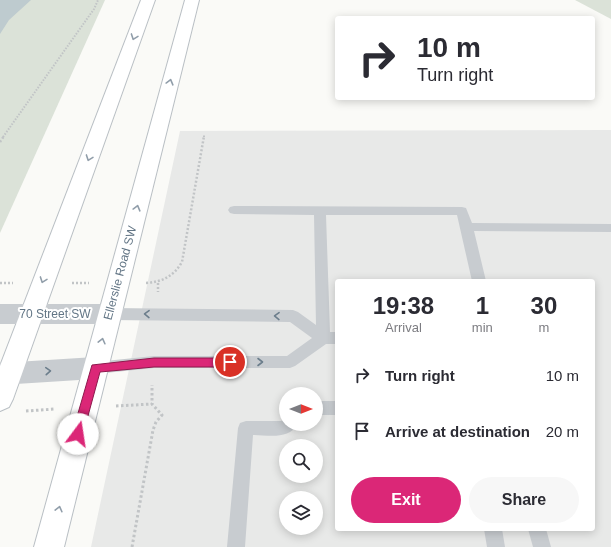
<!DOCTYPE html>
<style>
:root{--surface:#fff;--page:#f7f7f7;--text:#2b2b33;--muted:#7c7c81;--accent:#db2777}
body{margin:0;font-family:Helvetica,sans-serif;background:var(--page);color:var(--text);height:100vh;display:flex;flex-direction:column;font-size:15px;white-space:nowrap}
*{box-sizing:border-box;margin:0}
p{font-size:13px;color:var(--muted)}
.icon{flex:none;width:22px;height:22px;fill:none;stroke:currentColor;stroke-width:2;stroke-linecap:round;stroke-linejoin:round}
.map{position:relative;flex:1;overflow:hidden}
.sheet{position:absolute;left:335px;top:279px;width:260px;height:252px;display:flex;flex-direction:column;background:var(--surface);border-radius:4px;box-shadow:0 2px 10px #0003}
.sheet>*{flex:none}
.banner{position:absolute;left:335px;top:16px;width:260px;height:84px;border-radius:4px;box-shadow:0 2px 10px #0003;background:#fff;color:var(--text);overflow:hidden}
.needle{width:26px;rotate:90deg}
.tools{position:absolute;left:279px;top:387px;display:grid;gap:8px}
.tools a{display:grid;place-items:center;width:44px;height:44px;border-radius:50%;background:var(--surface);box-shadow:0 2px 10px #0003;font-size:20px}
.pin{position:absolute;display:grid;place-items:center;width:34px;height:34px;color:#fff;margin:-17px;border:2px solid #fff;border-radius:50%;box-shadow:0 1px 4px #0007}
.me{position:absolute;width:44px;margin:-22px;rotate:14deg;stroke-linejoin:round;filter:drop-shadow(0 0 3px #0008)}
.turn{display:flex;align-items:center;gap:14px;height:84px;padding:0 16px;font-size:18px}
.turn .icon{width:52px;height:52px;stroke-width:2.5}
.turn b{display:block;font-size:28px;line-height:34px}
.eta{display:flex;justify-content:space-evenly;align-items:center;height:68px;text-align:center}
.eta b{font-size:24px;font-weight:700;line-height:28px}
.primary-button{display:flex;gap:8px;margin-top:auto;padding:8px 16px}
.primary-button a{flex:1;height:46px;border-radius:24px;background:var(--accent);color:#fff;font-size:16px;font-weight:700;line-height:46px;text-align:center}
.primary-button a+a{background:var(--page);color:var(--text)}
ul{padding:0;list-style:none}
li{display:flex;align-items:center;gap:12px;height:56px;padding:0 16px}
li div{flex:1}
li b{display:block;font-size:15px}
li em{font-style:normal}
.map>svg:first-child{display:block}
</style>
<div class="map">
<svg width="611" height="547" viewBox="0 0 611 547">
<rect width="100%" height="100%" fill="#fafaf7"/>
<!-- built -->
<path fill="#e8e9e8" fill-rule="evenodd" d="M 611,130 L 611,547 L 91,547 L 180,131 ZM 337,281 L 593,281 L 593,529 L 337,529 ZM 286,394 L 316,394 L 316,424 L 286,424 ZM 286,446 L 316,446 L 316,476 L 286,476 ZM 286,498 L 316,498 L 316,528 L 286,528 Z"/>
<!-- green -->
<g fill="#dbe2d8">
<path d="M 0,0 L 105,0 L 0,233 Z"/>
<path d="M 575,0 L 611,0 L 611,19 Z"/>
</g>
<!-- water -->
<path fill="#becbcf" d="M 0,0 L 31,0 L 9,20 L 0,34 Z"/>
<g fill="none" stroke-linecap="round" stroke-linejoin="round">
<!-- secondary casing -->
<g stroke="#b9bfc4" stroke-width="2">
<g id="secondary">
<path d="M 141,0 L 155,0 L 13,399 L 9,407 L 0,411 L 0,366 Z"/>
<path d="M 185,0 L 199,0 L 64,547 L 34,547 Z"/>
</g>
</g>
<!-- path-far2 -->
<g stroke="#c1c4c6" stroke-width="2" stroke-dasharray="1.5 1.5" stroke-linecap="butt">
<path d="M 3,137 L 94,9 L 98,0"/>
<path d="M 204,137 L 204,135"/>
</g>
<!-- path-far1 -->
<g stroke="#c1c4c6" stroke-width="2.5" stroke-dasharray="2 2" stroke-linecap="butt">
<path d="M 0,142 L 4,136"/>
<path d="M 0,283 L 13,283"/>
<path d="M 72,283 L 89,283"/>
<path d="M 146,283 C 162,282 174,276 182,262 L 204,136"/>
<path d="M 158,283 L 158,292"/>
</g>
<!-- path -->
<g stroke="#c1c4c6" stroke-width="3" stroke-dasharray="2.5 2.5" stroke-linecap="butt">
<path d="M 116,406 L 152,404"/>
<path d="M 26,411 L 55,409"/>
<path d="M 132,547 L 153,430 L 156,422 L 162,415 L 152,404 L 152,385"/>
</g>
<!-- service -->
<g fill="#c8ccd0" fill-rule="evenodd">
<path d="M 234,206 L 462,207 L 466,208 L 472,223 L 611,224 L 611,232 L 474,231 L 486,281 L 472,281 L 457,215 L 326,215 L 330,332 L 337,332 L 337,344 L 326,344 L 295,366 L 290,368 L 154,368 L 95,374 L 90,373 L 88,368 L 90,363 L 95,362 L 154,356 L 287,356 L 312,338 L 290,322 L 109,320 L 104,318 L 102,314 L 104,310 L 109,308 L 293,310 L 298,312 L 316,325 L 314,215 L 234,214 L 230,213 L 228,210 L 230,207 Z"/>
<rect x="316" y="401" width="21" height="14"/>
<path d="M 286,418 L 286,424 L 297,424 C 290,440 268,435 253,435 L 245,547 L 227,547 L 238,428 L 240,423 L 246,421 L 281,421 Z"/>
<path d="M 484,529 L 502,529 L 505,547 L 487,547 Z"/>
<path d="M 528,529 L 546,529 L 551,547 L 533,547 Z"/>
</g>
<!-- tertiary -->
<g fill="#c8ccd0" fill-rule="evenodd">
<path d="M 0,304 L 109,304 L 117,307 L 121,314 L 117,321 L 109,324 L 0,324 Z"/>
<path d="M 95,357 L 104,360 L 107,368 L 104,376 L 95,379 L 0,385 L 0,363 Z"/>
</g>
<!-- secondary -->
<use href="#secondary" fill="#fff" fill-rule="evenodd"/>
</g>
<!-- one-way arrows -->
<defs><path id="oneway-chevron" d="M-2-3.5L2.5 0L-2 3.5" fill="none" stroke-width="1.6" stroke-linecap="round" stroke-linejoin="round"/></defs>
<g stroke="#919eaa">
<use href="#oneway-chevron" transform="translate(134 37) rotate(110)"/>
<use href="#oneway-chevron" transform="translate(170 82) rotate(-75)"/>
<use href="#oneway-chevron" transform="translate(89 158) rotate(110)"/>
<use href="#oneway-chevron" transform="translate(137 208) rotate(-75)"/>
<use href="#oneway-chevron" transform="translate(43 280) rotate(110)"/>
<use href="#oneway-chevron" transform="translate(102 341) rotate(-76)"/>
<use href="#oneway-chevron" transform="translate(59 509) rotate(-76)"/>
</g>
<g stroke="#6c7e8c">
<use href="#oneway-chevron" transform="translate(147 314) rotate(-179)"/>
<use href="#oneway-chevron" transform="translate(277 316) rotate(-179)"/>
<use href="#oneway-chevron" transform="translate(260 362)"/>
<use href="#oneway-chevron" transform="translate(48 371) rotate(-4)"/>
</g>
<!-- route -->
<path fill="#db2777" stroke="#8e194d" d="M 154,358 L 230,358 L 233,359 L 235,362 L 233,365 L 230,367 L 154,367 L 100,372 L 83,434 L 82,438 L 78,440 L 74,438 L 72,434 L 92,365 Z"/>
<g text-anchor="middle" stroke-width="4" stroke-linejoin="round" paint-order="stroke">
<!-- street labels -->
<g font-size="12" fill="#627585" stroke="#fff">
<text transform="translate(120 273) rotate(-75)" y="4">Ellerslie Road SW</text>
<text x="55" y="318">70 Street SW</text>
</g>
</g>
</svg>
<div class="tools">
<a><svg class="needle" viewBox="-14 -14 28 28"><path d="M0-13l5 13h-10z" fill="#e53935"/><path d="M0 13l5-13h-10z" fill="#7c7c81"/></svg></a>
<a><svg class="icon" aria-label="search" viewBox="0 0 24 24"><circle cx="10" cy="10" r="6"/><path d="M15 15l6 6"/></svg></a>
<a><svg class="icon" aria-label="layers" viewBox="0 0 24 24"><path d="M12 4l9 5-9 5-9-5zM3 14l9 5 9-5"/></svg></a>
</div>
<div class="pin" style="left:230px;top:362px;background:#d93025"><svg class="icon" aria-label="arrive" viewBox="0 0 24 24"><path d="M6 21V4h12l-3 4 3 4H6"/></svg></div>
<svg class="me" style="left:78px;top:434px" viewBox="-20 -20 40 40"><circle r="19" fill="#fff"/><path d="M0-13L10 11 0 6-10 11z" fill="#db2777"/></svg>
<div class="banner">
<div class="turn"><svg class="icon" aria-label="right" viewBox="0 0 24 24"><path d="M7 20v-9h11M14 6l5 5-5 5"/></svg><div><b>10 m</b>Turn right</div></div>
</div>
<section class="sheet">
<div class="eta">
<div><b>19:38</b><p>Arrival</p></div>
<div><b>1</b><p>min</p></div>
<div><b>30</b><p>m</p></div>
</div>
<ul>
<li><svg class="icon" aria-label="right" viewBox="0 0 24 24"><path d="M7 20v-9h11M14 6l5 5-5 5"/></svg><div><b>Turn right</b></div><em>10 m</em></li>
<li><svg class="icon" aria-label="arrive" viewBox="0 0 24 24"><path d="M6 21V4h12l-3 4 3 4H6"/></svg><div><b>Arrive at destination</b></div><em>20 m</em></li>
</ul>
<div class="primary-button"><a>Exit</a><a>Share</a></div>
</section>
</div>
